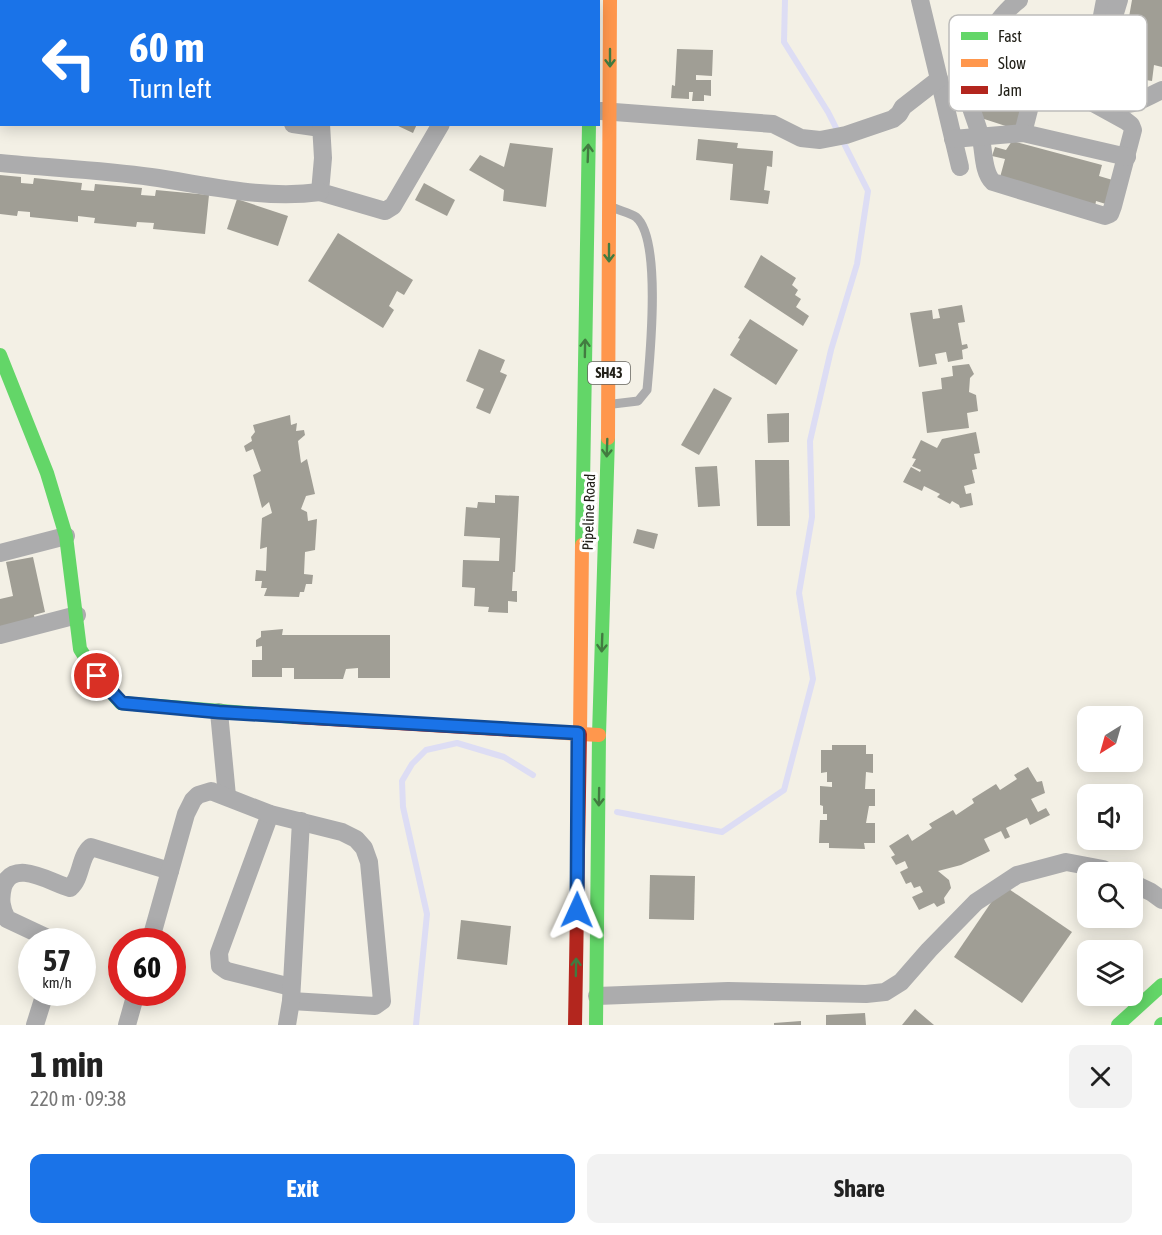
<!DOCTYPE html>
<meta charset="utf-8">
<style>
:root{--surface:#fff;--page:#f2f2f2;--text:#222;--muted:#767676;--accent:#1a73e8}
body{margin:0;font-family:"Asap Condensed",sans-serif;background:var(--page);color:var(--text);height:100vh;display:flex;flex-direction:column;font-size:22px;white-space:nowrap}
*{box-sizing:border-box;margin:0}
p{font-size:20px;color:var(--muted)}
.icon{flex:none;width:33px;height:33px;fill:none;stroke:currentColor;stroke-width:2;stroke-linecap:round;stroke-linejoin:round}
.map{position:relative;height:1025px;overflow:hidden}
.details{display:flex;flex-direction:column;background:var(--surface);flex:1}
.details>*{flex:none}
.hud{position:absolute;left:0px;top:0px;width:600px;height:126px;box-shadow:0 3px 15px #0003;background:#1a73e8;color:#fff;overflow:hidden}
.needle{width:39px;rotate:217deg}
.controls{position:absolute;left:1077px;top:706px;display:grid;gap:12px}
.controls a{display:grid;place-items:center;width:66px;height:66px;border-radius:12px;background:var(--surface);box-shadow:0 3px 15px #0003;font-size:30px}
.speed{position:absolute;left:18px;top:928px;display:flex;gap:12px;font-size:30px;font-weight:700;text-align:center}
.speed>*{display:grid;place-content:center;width:78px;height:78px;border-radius:50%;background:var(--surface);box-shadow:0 3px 15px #0003;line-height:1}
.speed small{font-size:15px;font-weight:400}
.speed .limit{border:9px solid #d22;background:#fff;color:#111}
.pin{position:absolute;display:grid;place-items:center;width:51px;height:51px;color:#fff;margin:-26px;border:3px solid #fff;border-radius:50%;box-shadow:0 2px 6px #0007}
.me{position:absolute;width:66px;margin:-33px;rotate:1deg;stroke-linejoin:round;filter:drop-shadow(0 0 4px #0008)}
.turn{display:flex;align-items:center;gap:21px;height:126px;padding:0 30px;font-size:27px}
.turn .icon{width:78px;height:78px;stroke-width:2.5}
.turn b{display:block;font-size:42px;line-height:51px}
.round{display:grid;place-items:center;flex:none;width:63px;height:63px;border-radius:12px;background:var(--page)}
.overview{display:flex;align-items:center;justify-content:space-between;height:102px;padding:0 30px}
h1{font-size:36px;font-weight:700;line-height:45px}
.cta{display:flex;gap:12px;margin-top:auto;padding:12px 30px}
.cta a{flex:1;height:69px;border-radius:12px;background:var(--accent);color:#fff;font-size:24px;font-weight:700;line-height:69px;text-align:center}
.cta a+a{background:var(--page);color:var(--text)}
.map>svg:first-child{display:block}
</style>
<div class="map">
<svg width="1162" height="1025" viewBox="0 0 1162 1025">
<rect width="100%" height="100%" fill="#f3f0e5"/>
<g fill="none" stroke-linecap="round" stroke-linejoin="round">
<!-- stream -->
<g stroke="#ddddf4" stroke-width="6">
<path d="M 617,812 L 722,832 L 784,790 L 813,679 L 799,593 L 812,517 L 810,441 L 831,350 L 857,264 L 868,191 L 828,112 L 784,42 L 785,0"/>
<path d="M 416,1025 L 427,914 L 403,807 L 402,781 L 412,764 L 426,750 L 457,743 L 504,757 L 533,775"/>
</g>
</g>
<!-- building -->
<g fill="#a09e95">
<path d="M 1132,0 L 1162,0 L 1162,67 L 1154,65 L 1152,81 L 1127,77 L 1129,66 L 1118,64 L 1121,48 L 1128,50 L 1131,36 L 1119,34 L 1121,16 L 1129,17 Z"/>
<path d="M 1004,32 L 1020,37 L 1016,48 L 1049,58 L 1045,72 L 1037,70 L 1035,77 L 1025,73 L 1019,93 L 1029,96 L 1018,130 L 978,117 Z"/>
<path d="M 677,49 L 713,50 L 712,76 L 696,75 L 696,80 L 711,80 L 711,96 L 704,95 L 704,101 L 692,101 L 693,92 L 689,92 L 689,99 L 671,98 L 672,85 L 675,86 Z"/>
<path d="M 394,124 L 417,124 L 413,133 Z"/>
<path d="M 698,139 L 738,143 L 737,148 L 773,151 L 772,167 L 767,166 L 764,190 L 770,191 L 768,204 L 730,200 L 733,164 L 696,160 Z"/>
<path d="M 1012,141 L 1102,165 L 1099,176 L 1116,181 L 1109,205 L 1096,201 L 1095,207 L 999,181 L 1005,159 L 992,156 L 995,147 L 1006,150 Z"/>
<path d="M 510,143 L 553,148 L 546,207 L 503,201 L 504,190 L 469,170 L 480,155 L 504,167 Z"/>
<path d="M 0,175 L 21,177 L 21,183 L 33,184 L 34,178 L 82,183 L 81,190 L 94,191 L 95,184 L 142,188 L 141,195 L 155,196 L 156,190 L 209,195 L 205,234 L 153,229 L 154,223 L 137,222 L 136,227 L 94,223 L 95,218 L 78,216 L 78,222 L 30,217 L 30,212 L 18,211 L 17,216 L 0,214 Z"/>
<path d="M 424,183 L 455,200 L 447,216 L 415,200 Z"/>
<path d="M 237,199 L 288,216 L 278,246 L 227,229 Z"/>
<path d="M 338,233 L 413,280 L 404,295 L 397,291 L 389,306 L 394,310 L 383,328 L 308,281 Z"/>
<path d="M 761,255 L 796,278 L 792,285 L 798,290 L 795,295 L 801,299 L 796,307 L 809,316 L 803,326 L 744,287 Z"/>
<path d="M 962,305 L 965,322 L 958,323 L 962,345 L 967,344 L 968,348 L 962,350 L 963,359 L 948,362 L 946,352 L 935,354 L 937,364 L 919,367 L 910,313 L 932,310 L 933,319 L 940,318 L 938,309 Z"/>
<path d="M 750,319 L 798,350 L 776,385 L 730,355 L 740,339 L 738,338 Z"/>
<path d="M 479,349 L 505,360 L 500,372 L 507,375 L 490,414 L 476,408 L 484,389 L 466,381 Z"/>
<path d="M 969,364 L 974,374 L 970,378 L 969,392 L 976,395 L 978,411 L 967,413 L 969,428 L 927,433 L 922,392 L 942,389 L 941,378 L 953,376 L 952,366 Z"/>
<path d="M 714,388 L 732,398 L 699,455 L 681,445 Z"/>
<path d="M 789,413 L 789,442 L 768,443 L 767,414 Z"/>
<path d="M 290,415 L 291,425 L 297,423 L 296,431 L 304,430 L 305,435 L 298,441 L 301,463 L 307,459 L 315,494 L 306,496 L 301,509 L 307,512 L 308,521 L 317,519 L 315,550 L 305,552 L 304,574 L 313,575 L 312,584 L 306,584 L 304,592 L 300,592 L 299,597 L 264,596 L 267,588 L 261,588 L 262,581 L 255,581 L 256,570 L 266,571 L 267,547 L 260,549 L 262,518 L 272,513 L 269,502 L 262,508 L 253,475 L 261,471 L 253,449 L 246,452 L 244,446 L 252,441 L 251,437 L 255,432 L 253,425 Z"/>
<path d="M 976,432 L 980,453 L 974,454 L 977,469 L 972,470 L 975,483 L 964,486 L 966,494 L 971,493 L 973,505 L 960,508 L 959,505 L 952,501 L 950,504 L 937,497 L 940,494 L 924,486 L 922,491 L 903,482 L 911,467 L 920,472 L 921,470 L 912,466 L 916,459 L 912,458 L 921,440 L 937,448 L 942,439 Z"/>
<path d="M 755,460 L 789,460 L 790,526 L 757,526 Z"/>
<path d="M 717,466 L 720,506 L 698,507 L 695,467 Z"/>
<path d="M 495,495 L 519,496 L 515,572 L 513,572 L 512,591 L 517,591 L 517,602 L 508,601 L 508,613 L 488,612 L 489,607 L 474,606 L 475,588 L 462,587 L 463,560 L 499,561 L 500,538 L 464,536 L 466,507 L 477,508 L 478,502 L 495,503 Z"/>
<path d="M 637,529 L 658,534 L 654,549 L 633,543 Z"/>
<path d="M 33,557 L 45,612 L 34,615 L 35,620 L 0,627 L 0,599 L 13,596 L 6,562 Z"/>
<path d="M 283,629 L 282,635 L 390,635 L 390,678 L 358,678 L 358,668 L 346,669 L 343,679 L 294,679 L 294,668 L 282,668 L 282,677 L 252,677 L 252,660 L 262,660 L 262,646 L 256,647 L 256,640 L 261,637 L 261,631 Z"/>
<path d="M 832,745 L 866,745 L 866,754 L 873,754 L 873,773 L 866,772 L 865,789 L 875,789 L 875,806 L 869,806 L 866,823 L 875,823 L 875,843 L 864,843 L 865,849 L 829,848 L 829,843 L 819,843 L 820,820 L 827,820 L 827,814 L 823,814 L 823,806 L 820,805 L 820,786 L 832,787 L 832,782 L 827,782 L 827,772 L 821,773 L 821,750 L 832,750 Z"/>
<path d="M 1028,767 L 1037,782 L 1042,781 L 1045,793 L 1031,799 L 1038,812 L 1046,808 L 1050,815 L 1030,825 L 1027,818 L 1006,828 L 1010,837 L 1005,839 L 1001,831 L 984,839 L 990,851 L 961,865 L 938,871 L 949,880 L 951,888 L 944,898 L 945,903 L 937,907 L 934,903 L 919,910 L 912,897 L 923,892 L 920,886 L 914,888 L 911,882 L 906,884 L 900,872 L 908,868 L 905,861 L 896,865 L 891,857 L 895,855 L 889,846 L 908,834 L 912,841 L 932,828 L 929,824 L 953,810 L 956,815 L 974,803 L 972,799 L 996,784 L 1000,790 L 1017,779 L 1014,775 Z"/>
<path d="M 650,875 L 695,876 L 694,920 L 649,919 Z"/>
<path d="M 1003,885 L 1072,932 L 1022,1003 L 954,957 Z"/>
<path d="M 461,920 L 511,926 L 507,965 L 457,959 Z"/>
<path d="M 915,1009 L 934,1025 L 902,1025 Z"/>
<path d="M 865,1013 L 866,1025 L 826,1025 L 826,1015 Z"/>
<path d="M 801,1021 L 801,1025 L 774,1025 L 774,1023 Z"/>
</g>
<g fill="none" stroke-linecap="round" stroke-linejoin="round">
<!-- lane -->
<g stroke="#acacad" stroke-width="9">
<path d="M 292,0 L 295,2"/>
<path d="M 613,404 L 638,401 L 647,390 C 650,356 662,239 636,217 C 630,213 621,211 614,208"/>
</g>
<!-- street -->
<g stroke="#acacad" stroke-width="18">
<path d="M 1019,0 C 1000,13 963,66 966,90 C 969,106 977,122 981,139 C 984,152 983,173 993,182 L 1105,216 L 1110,214 L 1113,206 L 1133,130 L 1131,125 L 1126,121 L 1086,99 L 1105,0"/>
<path d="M 1109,33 L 1119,0"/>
<path d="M 939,79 L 960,167"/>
<path d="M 1101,93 C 1123,114 1139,101 1162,90"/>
<path d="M 0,107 L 2,107"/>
<path d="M 601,111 L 773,124 L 801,138 L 820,140 L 846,135 L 893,119 L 899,114 L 903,107 L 939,79 L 920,0"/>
<path d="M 293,124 L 321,128"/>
<path d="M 321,124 L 323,158 L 320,192 L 385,211 L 393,206 L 441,124"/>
<path d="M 1023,133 L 1033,94 L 1038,89 L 1086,99"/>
<path d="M 953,139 L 1023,133 L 1127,157"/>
<path d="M 0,163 C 50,168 101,170 151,177 C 207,185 263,200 320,192"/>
<path d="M 0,553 L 66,536"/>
<path d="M 0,635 L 77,615"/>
<path d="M 219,712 L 227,796"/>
<path d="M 270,814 L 219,953 L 220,966 L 227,971 L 291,987"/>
<path d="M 1132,883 L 1151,892 L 1162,900"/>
<path d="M 56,942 L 7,919 C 1,908 0,899 3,887 C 14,857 51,883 70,888 C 82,878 79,857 91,847 L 170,871"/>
<path d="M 150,942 L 186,814 L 193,800 L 198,795 L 211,791 L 270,814 L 342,832 L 356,839 L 364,848 L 369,862 L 382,1001 L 375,1006 L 291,1001"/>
<path d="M 597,996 L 728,991 L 866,994 L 885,992 L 901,982 L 929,950 L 976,902 L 1017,875 L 1066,862 L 1103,869 L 1111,873"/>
<path d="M 35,1025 L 45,993"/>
<path d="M 127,1025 L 136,993"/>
<path d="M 287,1025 L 291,1001 L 301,821"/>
</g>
<!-- fast -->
<g stroke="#63d668" stroke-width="14">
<path d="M 0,355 L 47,473 L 66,536 L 80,649 L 97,676 L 121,703 L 295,717"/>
<path d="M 582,545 L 589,124"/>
<path d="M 596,1025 L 599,735 L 608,438"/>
<path d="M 1118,1025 L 1162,985"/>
<path d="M 1161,1025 L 1162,1024"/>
</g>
<!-- slow -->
<g stroke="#ff974d" stroke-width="14">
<path d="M 608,438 L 610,0"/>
<path d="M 514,730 L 599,735"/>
<path d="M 580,734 L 582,545"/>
</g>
<!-- jam -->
<g stroke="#b3261e" stroke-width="14">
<path d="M 295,717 L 514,730"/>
<path d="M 575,1025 L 580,734"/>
</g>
</g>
<!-- one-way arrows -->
<defs><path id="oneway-shaft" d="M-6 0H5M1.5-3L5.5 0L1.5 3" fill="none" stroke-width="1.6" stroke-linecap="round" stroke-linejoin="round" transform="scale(1.5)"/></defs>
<g stroke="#427b40">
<use href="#oneway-shaft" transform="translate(610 58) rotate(90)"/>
<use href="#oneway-shaft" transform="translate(588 153) rotate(-88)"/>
<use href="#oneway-shaft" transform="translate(609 253) rotate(90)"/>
<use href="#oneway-shaft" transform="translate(585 348) rotate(-89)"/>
<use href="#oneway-shaft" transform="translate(607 448) rotate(92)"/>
<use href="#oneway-shaft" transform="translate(602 643) rotate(92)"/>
<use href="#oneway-shaft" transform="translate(599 797) rotate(91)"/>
<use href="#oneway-shaft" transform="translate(576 967) rotate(-89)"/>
</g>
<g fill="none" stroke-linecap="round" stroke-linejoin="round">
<!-- route casing -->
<g stroke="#114b97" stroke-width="15">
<path id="route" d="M 97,676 L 122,703 L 219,712 L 578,733 L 577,910"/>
</g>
<!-- route -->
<use href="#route" stroke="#1a73e8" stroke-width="10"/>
</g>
<g text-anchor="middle" stroke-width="6" stroke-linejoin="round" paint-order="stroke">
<!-- shield labels -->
<rect fill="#fff" stroke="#64635d" stroke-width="1.5" x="588" y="362" width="42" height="22" rx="4.5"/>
<g font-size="14" font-weight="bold" fill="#222018">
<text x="609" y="378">SH43</text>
</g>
<!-- street labels -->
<g font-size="15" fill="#222018" stroke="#fff">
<text transform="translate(589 512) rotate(-88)" y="5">Pipeline Road</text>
</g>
</g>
<!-- legend -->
<rect x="949" y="15" width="198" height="96" rx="9" fill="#fff" stroke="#bdbcba" stroke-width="1.5"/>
<rect x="961" y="32" width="27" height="8" fill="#63d668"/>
<rect x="961" y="59" width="27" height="8" fill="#ff974d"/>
<rect x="961" y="86" width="27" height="8" fill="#b3261e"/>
<g font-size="16" fill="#222018">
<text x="998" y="42">Fast</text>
<text x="998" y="69">Slow</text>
<text x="998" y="96">Jam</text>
</g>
</svg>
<div class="controls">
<a><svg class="needle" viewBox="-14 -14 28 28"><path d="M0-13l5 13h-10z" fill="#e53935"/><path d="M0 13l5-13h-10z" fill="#767676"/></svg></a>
<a><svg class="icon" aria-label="sound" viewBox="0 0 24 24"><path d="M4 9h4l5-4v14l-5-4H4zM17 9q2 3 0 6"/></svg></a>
<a><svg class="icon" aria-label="search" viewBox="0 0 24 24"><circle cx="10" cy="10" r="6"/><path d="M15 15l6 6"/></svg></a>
<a><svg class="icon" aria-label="layers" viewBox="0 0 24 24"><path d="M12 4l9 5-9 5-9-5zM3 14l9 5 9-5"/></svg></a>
</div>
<div class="speed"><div>57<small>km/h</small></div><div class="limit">60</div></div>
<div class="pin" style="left:97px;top:676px;background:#d93025"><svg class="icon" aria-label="arrive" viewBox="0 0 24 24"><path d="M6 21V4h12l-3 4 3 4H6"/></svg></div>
<svg class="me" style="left:577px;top:910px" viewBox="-20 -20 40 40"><path d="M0-17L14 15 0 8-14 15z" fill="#1a73e8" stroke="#fff" stroke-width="4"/></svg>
<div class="hud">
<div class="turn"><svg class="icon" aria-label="left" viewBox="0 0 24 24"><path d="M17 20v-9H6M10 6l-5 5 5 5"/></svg><div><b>60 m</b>Turn left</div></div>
</div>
</div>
<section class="details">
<div class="overview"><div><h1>1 min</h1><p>220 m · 09:38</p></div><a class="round"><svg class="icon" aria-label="close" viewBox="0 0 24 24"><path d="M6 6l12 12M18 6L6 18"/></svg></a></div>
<div class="cta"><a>Exit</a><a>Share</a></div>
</section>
